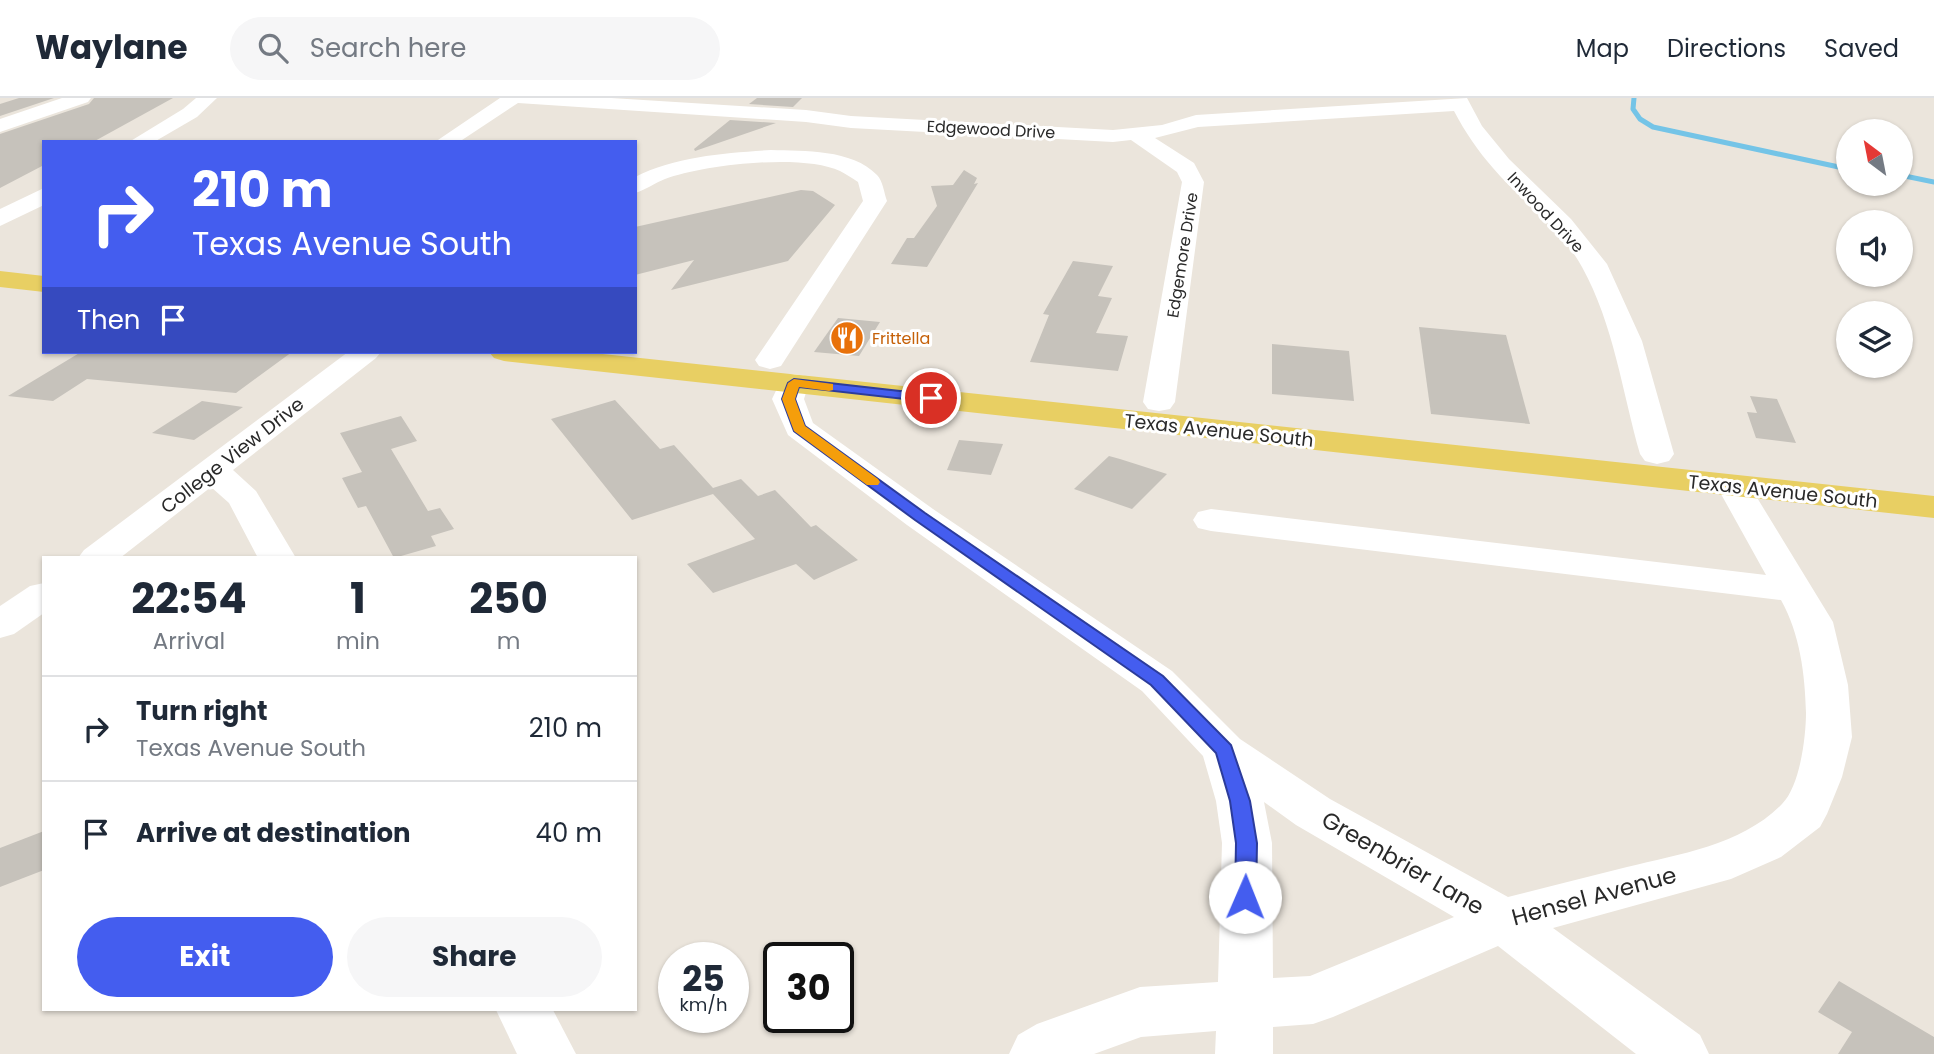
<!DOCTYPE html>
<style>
:root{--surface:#fff;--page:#f6f6f7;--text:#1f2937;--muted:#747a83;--line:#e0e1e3;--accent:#445def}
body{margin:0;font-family:Poppins,sans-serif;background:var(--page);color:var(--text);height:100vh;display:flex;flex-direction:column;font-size:26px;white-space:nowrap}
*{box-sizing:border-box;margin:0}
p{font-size:23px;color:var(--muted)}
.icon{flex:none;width:38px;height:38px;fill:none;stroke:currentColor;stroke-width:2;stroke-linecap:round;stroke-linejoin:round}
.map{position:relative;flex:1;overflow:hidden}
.details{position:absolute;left:42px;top:458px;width:595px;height:455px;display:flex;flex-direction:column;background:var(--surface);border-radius:0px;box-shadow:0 2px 5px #0004}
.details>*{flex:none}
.guide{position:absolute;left:42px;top:42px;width:595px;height:214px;border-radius:0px;box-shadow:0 2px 5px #0004;background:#445def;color:#fff;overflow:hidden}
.needle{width:46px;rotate:328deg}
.controls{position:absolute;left:1836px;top:21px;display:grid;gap:14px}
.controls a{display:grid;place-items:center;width:77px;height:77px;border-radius:50%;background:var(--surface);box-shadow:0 2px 5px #0004;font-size:35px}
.speed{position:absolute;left:658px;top:844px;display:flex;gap:14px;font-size:35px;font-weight:700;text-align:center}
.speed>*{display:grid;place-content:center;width:91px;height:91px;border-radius:50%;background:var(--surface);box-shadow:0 2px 5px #0004;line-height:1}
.speed small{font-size:18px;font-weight:400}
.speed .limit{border:4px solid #111;border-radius:10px;background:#fff;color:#111}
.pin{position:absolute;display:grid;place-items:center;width:60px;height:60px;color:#fff;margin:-30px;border:4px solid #fff;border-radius:50%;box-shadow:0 2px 7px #0007}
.me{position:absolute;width:77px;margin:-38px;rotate:1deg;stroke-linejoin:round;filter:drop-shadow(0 0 5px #0008)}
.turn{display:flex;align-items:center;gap:24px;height:147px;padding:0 35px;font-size:32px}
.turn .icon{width:91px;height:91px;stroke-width:2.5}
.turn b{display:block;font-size:49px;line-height:60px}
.then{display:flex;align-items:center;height:66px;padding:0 35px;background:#0003;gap:14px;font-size:26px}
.eta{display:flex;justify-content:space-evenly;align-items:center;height:119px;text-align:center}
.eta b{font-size:42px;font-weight:700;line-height:49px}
.primary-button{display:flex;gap:14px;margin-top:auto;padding:14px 35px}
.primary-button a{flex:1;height:80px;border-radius:42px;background:var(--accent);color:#fff;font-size:28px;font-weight:700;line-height:80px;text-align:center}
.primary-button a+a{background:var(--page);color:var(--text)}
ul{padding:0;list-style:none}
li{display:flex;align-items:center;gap:21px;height:105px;padding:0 35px;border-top:2px solid var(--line)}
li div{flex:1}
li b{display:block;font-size:26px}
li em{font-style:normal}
header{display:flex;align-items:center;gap:42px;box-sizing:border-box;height:98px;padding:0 35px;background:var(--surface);border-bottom:2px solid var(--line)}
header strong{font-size:33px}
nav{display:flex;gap:38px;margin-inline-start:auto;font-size:24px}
.search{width:490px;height:63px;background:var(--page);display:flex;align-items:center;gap:18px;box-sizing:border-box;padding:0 24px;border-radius:38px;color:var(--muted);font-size:26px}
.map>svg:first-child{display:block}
</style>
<header>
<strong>Waylane</strong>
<div class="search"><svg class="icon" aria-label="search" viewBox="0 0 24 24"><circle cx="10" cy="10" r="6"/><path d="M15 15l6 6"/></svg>Search here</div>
<nav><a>Map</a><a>Directions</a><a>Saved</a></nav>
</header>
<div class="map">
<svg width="1934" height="956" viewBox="0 0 1934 956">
<rect width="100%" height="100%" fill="#ebe5dc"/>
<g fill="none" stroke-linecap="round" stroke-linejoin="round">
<!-- stream -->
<g stroke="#74c4e7" stroke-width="5">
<path d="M 1634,0 L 1633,11 L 1640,21 L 1653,29 L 1848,71"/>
<path d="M 1900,77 L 1934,84"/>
</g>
</g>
<!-- building -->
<g fill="#c6c2bb">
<path d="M 19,0 L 54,0 L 0,18 L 0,6 Z"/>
<path d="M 94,0 L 173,0 L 93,44 L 44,44 L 44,67 L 0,90 L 0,36 L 89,6 Z"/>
<path d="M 757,0 L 802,0 L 793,9 L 749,6 Z"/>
<path d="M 730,22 L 776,25 L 695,53 L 694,51 Z"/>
<path d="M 964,72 L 977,80 L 974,86 L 978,85 L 927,169 L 891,166 L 907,140 L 914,140 L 937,108 L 931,88 L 953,87 Z"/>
<path d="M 801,92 L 813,93 L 835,107 L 788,163 L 671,192 L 694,162 L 635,177 L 635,129 Z"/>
<path d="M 1073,163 L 1113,168 L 1098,198 L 1112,200 L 1096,235 L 1128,238 L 1118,273 L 1030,264 L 1049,217 L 1043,216 Z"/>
<path d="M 838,220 L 880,224 L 859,258 L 814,254 Z"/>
<path d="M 1419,229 L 1506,237 L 1530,326 L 1431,316 Z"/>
<path d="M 1272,246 L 1349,253 L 1354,303 L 1272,296 Z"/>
<path d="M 81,254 L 292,254 L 236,295 L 87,281 L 53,303 L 8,298 Z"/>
<path d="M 1750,298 L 1777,301 L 1796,345 L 1756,340 L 1747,314 L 1757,315 Z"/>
<path d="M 615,302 L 660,351 L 674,347 L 713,390 L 741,381 L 758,398 L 775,392 L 811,429 L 816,427 L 858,462 L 814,482 L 796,466 L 713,495 L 687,466 L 755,441 L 713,396 L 632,422 L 551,321 Z"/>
<path d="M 202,303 L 243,309 L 194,342 L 152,335 Z"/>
<path d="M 401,318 L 417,343 L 391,351 L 428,413 L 440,410 L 454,431 L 431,438 L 436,448 L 394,460 L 366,408 L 358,410 L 342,380 L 362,374 L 340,335 Z"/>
<path d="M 959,342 L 1003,346 L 991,377 L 947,372 Z"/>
<path d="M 1109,358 L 1120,361 L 1167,376 L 1132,411 L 1074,391 Z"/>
<path d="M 44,733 L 44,772 L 0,789 L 0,750 Z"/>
<path d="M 1839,883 L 1934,939 L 1934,956 L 1838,956 L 1852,934 L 1818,914 Z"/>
</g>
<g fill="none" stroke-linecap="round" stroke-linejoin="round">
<!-- minor -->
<g fill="#fff" fill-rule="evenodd">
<path d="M 62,0 L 91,0 L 88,4 L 0,34 L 0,21 Z"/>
<path d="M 196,0 L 217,0 L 197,19 L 154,44 L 129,44 L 183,11 Z"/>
<path d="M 500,0 L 611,0 L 806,12 L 851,18 L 1113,32 L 1162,27 L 1196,17 L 1467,0 L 1482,28 L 1509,61 L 1571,121 L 1607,166 L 1642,243 L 1674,356 L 1669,363 L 1657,366 L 1645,363 L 1640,356 C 1622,293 1614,227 1582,169 C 1561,130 1521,103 1493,70 C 1478,53 1465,34 1454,13 L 1198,29 L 1155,40 L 1194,65 L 1204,84 L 1175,304 L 1170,311 L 1159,313 L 1148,311 L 1143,304 L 1182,84 L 1177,74 L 1131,42 L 1113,44 L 851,30 L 806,24 L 518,5 L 459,44 L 435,44 Z"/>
<path d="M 771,52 C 804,53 852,51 877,77 C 883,83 884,95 887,103 L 781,268 L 770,271 L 759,268 L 755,262 L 863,103 L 858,84 C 852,80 846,76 840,73 C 802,55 703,67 665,81 C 654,85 646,92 635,95 L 635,79 C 676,58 726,55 771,52 Z"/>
<path d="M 44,90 L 44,107 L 0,128 L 0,111 Z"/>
<path d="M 348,254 L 381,254 L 376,260 L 233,372 L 256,393 L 296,460 L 258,460 L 229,405 L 211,389 L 120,460 L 78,460 L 84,452 Z"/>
<path d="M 794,276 L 805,278 L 809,285 L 804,301 L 813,325 L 933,411 L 1172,573 L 1240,641 L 1330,701 L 1508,799 C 1547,789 1587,779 1627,769 C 1680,756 1742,747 1782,706 C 1800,688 1806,639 1806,615 C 1805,576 1800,536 1781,502 L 1211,433 L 1198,430 L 1193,422 L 1198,414 L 1211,411 L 1766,477 L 1716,387 L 1721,380 L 1733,377 L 1745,380 L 1833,524 L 1848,587 L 1852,639 L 1842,679 L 1827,716 L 1820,729 L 1781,759 L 1731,781 L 1553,830 L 1700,937 L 1709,956 L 1636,956 L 1498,848 L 1333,919 L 1313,926 L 1273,929 L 1273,956 L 1215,956 L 1216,933 L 1141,939 L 1094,956 L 1009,956 L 1018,937 L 1037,926 L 1140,889 L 1218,884 L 1222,745 L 1216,703 L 1203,658 L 1142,593 L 907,427 L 788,337 L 772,301 L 783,278 ZM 1264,704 L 1296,727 L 1454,819 L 1310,878 L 1273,880 L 1272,745 Z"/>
<path d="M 44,485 L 44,515 L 14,536 L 0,540 L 0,508 L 30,488 Z"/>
<path d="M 496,912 L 553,912 L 576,956 L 517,956 Z"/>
</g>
<!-- major -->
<g fill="#e8cf63" fill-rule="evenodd">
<path d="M 0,173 L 44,178 L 44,194 L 0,189 Z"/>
<path d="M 489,254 L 584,254 L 1934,398 L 1934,420 L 504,263 L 494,260 Z"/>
</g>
</g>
<!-- route -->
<path fill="#445def" stroke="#2c3c9b" stroke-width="2" d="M 794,281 L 935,297 L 937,300 L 931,304 L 799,289 L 795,301 L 805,328 L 925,415 L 1163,578 L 1231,647 L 1250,703 L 1257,745 L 1256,799 L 1253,805 L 1245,807 L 1238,805 L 1235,799 L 1236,745 L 1230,703 L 1216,655 L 1151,587 L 915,422 L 794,333 L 782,301 L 788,285 Z"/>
<!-- slow -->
<path fill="#f59e0b" d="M 794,281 L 833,286 L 833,292 L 829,293 L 799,289 L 795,301 L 805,328 L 878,381 L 880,384 L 878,387 L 867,387 L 794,333 L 782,301 L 788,285 Z"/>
<!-- icons -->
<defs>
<g id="restaurant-disc" transform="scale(1.75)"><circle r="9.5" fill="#e8710a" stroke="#fff"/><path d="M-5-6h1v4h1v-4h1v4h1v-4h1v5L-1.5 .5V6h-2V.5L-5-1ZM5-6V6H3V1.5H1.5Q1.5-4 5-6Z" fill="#fff"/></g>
</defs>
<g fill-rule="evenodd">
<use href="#restaurant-disc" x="847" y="240"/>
</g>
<g text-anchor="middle" stroke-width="6" stroke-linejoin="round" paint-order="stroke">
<!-- far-street labels -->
<g font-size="16" fill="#292929" stroke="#fff">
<text transform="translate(991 31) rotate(3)" y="6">Edgewood Drive</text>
<text transform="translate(1546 114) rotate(47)" y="6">Inwood Drive</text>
<text transform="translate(1182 157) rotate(-81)" y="6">Edgemore Drive</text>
</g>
<!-- far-food labels -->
<g font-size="16" fill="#c56008" stroke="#fff" text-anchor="start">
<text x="872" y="246">Frittella</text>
</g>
<!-- street labels -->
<g font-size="19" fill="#292929" stroke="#fff">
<text transform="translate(1219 332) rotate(6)" y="7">Texas Avenue South</text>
<text transform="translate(232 357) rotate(-38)" y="7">College View Drive</text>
<text transform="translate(1783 393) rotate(6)" y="7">Texas Avenue South</text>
</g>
<!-- near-street labels -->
<g font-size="23" fill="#292929" stroke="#fff">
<text transform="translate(1403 765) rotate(30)" y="8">Greenbrier Lane</text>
<text transform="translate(1594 798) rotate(-15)" y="8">Hensel Avenue</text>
</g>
</g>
</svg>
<div class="controls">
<a><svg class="needle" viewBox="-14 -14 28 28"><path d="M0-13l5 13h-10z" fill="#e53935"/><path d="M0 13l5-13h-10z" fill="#747a83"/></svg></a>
<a><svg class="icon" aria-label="sound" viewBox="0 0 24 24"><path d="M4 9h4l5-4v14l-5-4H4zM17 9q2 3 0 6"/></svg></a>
<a><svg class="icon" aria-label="layers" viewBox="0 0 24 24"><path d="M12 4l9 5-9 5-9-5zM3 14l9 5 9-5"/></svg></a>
</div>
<div class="speed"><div>25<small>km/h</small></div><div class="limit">30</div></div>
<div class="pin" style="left:931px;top:300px;background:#d93025"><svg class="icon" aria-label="arrive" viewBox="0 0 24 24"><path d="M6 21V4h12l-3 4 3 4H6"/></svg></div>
<svg class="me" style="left:1245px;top:799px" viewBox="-20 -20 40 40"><circle r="19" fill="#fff"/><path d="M0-13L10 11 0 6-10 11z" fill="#445def"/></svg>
<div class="guide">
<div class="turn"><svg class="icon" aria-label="right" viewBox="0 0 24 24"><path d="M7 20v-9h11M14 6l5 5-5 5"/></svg><div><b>210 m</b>Texas Avenue South</div></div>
<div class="then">Then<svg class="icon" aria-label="arrive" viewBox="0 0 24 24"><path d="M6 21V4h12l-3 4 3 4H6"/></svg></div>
</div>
<section class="details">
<div class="eta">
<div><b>22:54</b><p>Arrival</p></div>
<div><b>1</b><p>min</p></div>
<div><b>250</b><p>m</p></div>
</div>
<ul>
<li><svg class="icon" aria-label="right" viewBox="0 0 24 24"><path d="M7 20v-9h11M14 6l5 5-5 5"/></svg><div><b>Turn right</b><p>Texas Avenue South</p></div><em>210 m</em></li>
<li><svg class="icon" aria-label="arrive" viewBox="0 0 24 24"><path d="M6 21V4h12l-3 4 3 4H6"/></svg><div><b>Arrive at destination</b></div><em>40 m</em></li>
</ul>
<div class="primary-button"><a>Exit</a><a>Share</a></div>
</section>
</div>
